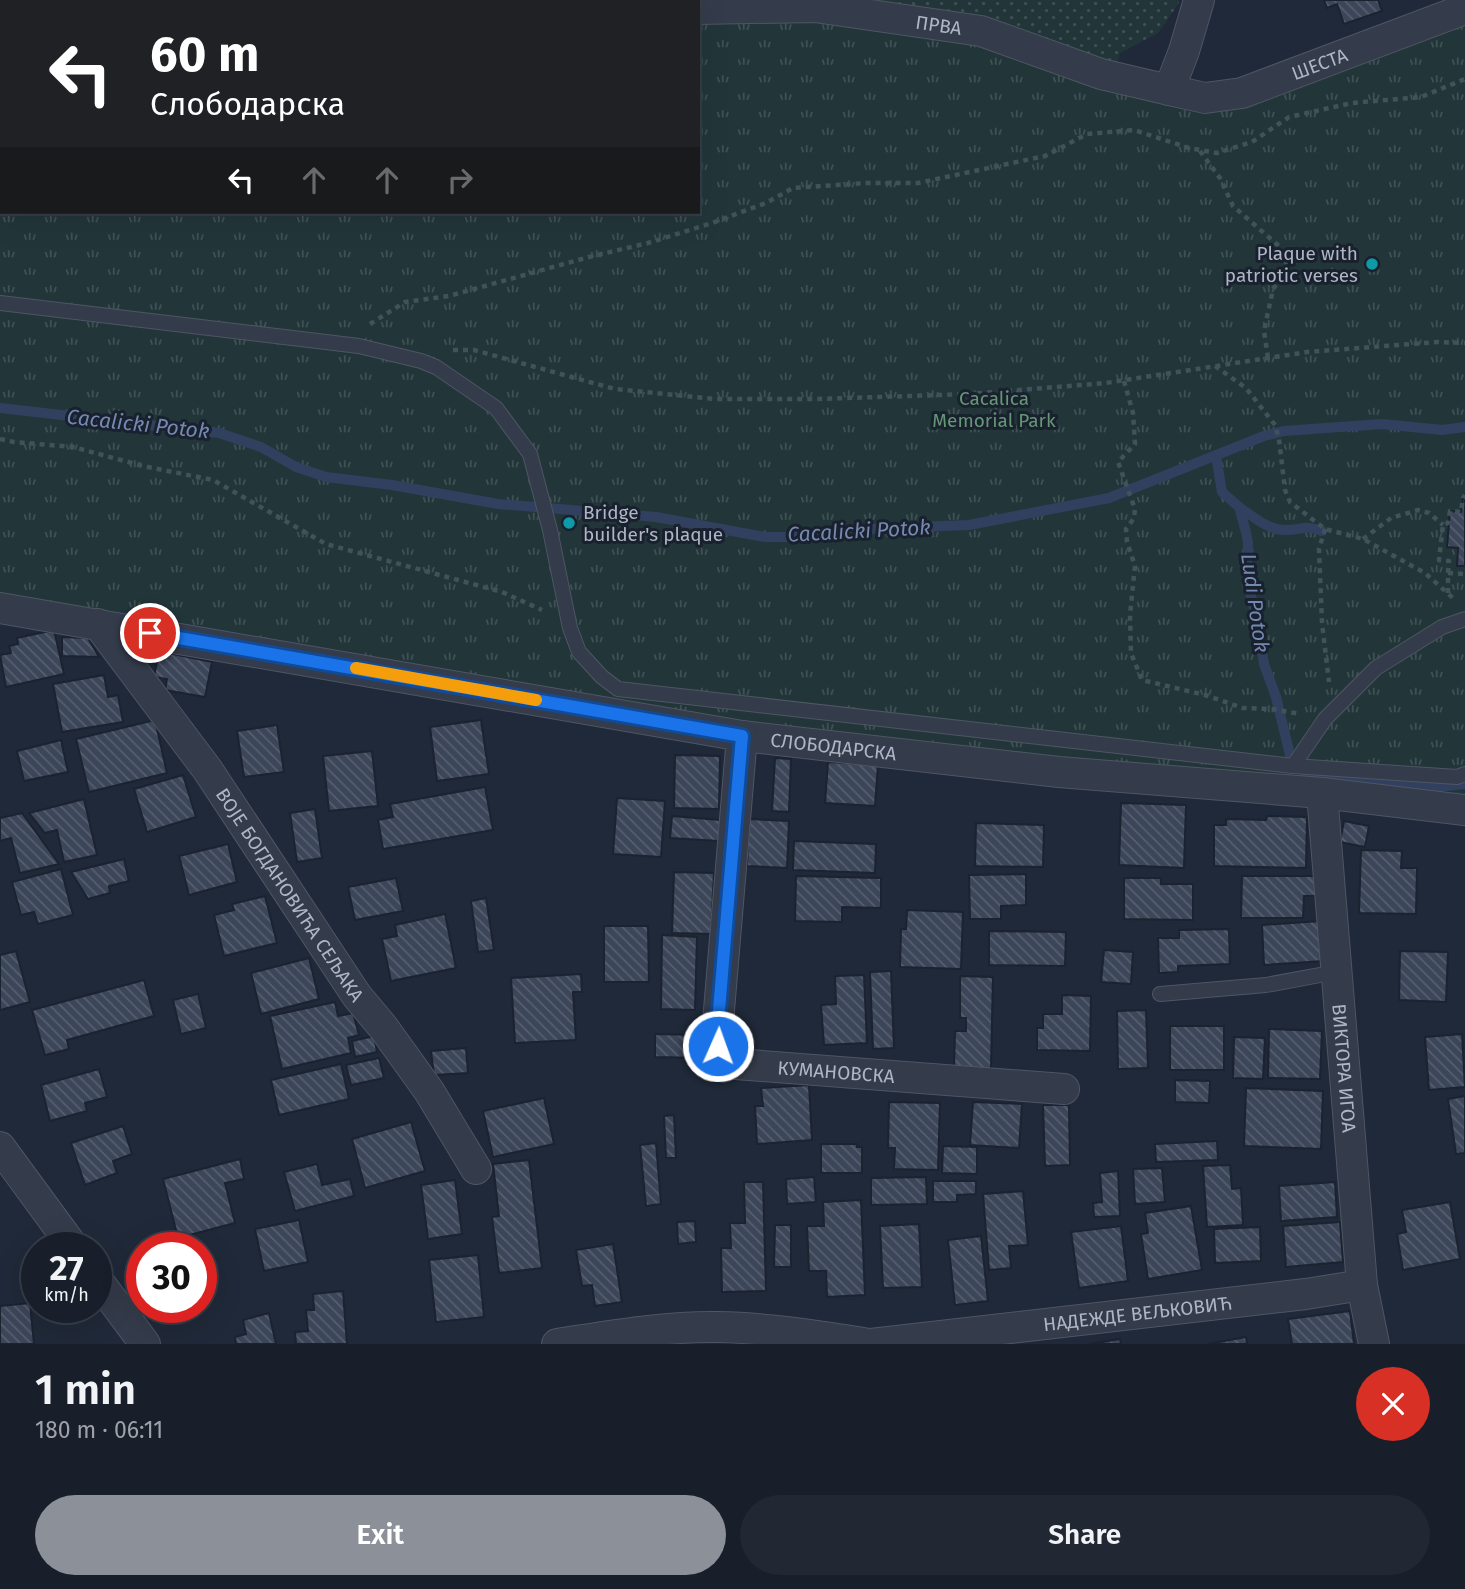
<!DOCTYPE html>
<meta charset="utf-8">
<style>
:root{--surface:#181f2b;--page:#212733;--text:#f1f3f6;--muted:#9fa2a9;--line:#363d47;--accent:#8c9099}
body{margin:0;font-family:"Fira Sans",sans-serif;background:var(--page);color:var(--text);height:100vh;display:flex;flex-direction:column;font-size:26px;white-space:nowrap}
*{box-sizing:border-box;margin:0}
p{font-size:23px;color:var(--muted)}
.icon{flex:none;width:38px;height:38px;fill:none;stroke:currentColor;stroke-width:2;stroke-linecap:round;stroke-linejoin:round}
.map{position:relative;height:1344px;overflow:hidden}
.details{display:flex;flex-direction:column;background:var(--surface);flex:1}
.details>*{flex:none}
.guide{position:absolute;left:0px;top:0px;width:700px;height:214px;box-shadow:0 7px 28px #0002,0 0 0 2px var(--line);background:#202124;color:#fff;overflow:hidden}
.speed{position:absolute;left:21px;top:1232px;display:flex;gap:14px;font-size:35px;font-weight:700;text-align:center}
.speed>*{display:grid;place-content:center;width:91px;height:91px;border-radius:50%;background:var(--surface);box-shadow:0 7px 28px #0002,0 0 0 2px var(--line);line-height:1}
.speed small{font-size:18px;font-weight:400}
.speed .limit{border:10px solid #d22;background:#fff;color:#111}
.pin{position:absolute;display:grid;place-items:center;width:60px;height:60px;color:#fff;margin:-30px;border:4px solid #fff;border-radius:50%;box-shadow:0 2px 7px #0007}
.me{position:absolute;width:77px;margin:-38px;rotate:2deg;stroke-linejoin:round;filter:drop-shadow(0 0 5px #0008)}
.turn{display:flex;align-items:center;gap:24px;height:147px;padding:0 35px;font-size:32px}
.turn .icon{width:91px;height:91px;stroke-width:2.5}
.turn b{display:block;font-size:49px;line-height:60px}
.lanes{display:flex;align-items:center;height:66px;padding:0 35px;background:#0003;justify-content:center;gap:35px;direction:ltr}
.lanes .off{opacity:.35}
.round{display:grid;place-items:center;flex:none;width:74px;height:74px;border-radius:37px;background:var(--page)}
.overview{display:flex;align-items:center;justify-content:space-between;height:119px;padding:0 35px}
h1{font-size:42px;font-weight:600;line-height:52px}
.button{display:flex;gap:14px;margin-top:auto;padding:14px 35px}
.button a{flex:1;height:80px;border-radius:42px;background:var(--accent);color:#fff;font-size:28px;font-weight:600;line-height:80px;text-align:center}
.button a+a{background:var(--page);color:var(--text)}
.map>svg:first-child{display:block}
</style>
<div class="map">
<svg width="1465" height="1344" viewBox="0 0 1465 1344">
<defs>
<pattern id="grass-dots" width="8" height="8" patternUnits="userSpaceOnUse" patternTransform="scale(1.75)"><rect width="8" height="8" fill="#22363a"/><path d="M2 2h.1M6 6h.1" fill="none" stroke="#405155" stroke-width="1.8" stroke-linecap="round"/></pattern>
<pattern id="park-tufts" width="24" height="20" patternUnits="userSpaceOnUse" patternTransform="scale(1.75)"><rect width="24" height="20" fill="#22363a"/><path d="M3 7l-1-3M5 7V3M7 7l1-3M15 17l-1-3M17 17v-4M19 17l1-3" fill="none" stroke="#405155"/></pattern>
<pattern id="building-back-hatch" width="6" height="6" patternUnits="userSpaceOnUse" patternTransform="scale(1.75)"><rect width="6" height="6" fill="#3c4659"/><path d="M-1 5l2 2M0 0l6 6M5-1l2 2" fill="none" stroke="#565e6f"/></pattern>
</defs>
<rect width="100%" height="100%" fill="#202939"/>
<!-- grass -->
<path fill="url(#grass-dots)" d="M 0,0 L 1179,0 L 1179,3 L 1158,33 L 1120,53 L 1114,77 L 698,2 L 2,2 L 2,49 L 0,49 Z"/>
<!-- park -->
<path fill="url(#park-tufts)" d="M 815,7 L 1205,98 L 1465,9 L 1465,810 L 1059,772 L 0,608 L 0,49 L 2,49 L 2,212 L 698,212 L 698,9 Z"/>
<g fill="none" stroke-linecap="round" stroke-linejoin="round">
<!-- stream -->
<g stroke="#32405f" stroke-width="10">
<path d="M 0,408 L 219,433 L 261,447 L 296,467 L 326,477 L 392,485 L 498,504 L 656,517 L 765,537 L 790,537 L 839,530 L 969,525 L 1109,498 L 1264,436 L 1284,431 L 1382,424 L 1442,430 L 1465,427"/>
<path d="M 1216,456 L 1222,492 L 1239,507 L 1246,532 L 1248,543 L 1247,580 L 1257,620 L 1264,664 L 1276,697 L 1290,755"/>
<path d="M 1239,507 C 1252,516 1267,529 1283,530 C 1300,531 1303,524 1322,531"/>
<path d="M 1306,773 L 1412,786 L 1438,787 L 1465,784"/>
</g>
</g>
<!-- building -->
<g fill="url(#building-back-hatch)" stroke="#1b2230" stroke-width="2">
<path d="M 1324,0 L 1378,0 L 1382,11 L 1344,24 L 1337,4 L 1327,8 Z"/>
<path d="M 1465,495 L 1465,566 L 1457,566 L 1458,548 L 1447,547 L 1450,511 L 1461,512 L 1463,498 Z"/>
<path d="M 54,630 L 64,674 L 6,687 L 0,655 L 11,653 L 9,646 L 18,644 L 17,638 Z"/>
<path d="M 62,637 L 88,638 L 99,657 L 62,656 Z"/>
<path d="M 159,651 L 212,662 L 205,697 L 165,690 L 167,679 L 154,677 Z"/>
<path d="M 104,675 L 108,697 L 118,695 L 123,722 L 62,732 L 53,684 Z"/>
<path d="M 155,720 L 167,773 L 89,792 L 76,739 Z"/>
<path d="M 481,720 L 489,774 L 437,781 L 430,727 Z"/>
<path d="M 277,725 L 284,772 L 244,777 L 237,731 Z"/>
<path d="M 61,740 L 68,772 L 24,781 L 17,751 Z"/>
<path d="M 372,751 L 378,806 L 329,811 L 323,756 Z"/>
<path d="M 675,755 L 720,756 L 719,809 L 674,808 Z"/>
<path d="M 775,758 L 791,759 L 789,812 L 772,811 Z"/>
<path d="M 828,762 L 878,765 L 875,806 L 825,803 Z"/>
<path d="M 183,775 L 196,817 L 147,832 L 134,789 Z"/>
<path d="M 485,787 L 493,830 L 383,849 L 378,820 L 393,817 L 390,804 Z"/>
<path d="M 617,798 L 665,801 L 661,857 L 613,854 Z"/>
<path d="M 84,799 L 97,855 L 64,862 L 57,830 L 45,833 L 29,813 Z"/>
<path d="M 1121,803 L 1186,805 L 1184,868 L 1119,865 Z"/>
<path d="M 315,809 L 322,858 L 297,862 L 290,813 Z"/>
<path d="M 22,813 L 59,864 L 20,873 L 11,838 L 0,841 L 0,818 Z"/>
<path d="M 672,816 L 720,820 L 719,841 L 670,838 Z"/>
<path d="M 1267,816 L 1307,817 L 1306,868 L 1214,866 L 1214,825 L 1226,825 L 1226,819 L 1266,820 Z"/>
<path d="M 749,819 L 789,821 L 787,868 L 747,866 Z"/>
<path d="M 1344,821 L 1369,826 L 1365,847 L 1340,842 Z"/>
<path d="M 976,823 L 1044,825 L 1043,867 L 975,866 Z"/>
<path d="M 794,841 L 876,844 L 875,873 L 793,870 Z"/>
<path d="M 228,844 L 237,882 L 189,895 L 179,856 Z"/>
<path d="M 1361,850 L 1402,851 L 1401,868 L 1417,868 L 1416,914 L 1359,913 Z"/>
<path d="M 124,859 L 129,881 L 109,886 L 110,893 L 88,899 L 71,872 Z"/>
<path d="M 61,869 L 73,915 L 38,924 L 34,912 L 21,915 L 12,882 Z"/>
<path d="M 674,872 L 714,873 L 711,934 L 672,933 Z"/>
<path d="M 1026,874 L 1026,905 L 1001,906 L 1001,919 L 970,919 L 969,875 Z"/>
<path d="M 796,876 L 881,878 L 881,908 L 842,907 L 842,922 L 795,921 Z"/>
<path d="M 1242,876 L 1316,876 L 1316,896 L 1304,896 L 1303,918 L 1241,918 Z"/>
<path d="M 396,878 L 403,911 L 355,920 L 348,887 Z"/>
<path d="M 1124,878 L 1161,878 L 1161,884 L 1193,884 L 1193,920 L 1124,919 Z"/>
<path d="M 265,896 L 277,943 L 224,956 L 214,915 L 234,910 L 232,904 Z"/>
<path d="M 486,898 L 494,950 L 478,952 L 471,901 Z"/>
<path d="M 907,910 L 963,912 L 961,969 L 900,967 L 901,929 L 906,929 Z"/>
<path d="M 445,914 L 456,968 L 391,981 L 382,939 L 397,936 L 395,925 Z"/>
<path d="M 1321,921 L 1324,961 L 1264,965 L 1262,925 Z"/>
<path d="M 604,926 L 648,926 L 649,982 L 604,982 Z"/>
<path d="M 1229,929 L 1230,964 L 1178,966 L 1178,972 L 1159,973 L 1158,938 L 1179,938 L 1179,930 Z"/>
<path d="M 989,931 L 1066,932 L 1065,966 L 989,965 Z"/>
<path d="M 662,935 L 697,937 L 695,1010 L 661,1009 Z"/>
<path d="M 1104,950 L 1133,952 L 1131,984 L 1101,982 Z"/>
<path d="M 16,951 L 30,1002 L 0,1010 L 0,955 Z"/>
<path d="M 1400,951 L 1448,952 L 1446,1002 L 1399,1000 Z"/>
<path d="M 309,958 L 319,999 L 261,1014 L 251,973 Z"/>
<path d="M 891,971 L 894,1048 L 873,1049 L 870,972 Z"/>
<path d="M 581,974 L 582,992 L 573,992 L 576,1040 L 515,1043 L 511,978 Z"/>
<path d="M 864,975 L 867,1043 L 824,1045 L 821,1005 L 836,1004 L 835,976 Z"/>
<path d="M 960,976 L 993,977 L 991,1069 L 954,1068 L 955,1031 L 966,1031 L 966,1018 L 960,1018 Z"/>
<path d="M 144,980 L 154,1016 L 67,1040 L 69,1049 L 45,1055 L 32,1010 Z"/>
<path d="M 198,994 L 206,1028 L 181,1034 L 173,1000 Z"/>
<path d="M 1062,995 L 1091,996 L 1090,1051 L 1037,1050 L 1037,1028 L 1043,1028 L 1043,1014 L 1062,1014 Z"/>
<path d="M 335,1002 L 338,1016 L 353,1013 L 359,1035 L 348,1038 L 351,1053 L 282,1069 L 270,1016 Z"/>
<path d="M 1146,1010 L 1148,1068 L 1118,1069 L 1117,1011 Z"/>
<rect x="1170" y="1026" width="54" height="44"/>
<path d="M 1269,1029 L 1322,1031 L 1320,1079 L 1268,1078 Z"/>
<path d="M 655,1034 L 700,1035 L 700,1058 L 655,1057 Z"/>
<path d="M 1462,1034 L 1465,1087 L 1429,1090 L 1425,1037 Z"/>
<path d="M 374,1036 L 377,1052 L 355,1057 L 352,1041 Z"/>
<path d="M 1234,1037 L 1265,1038 L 1263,1079 L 1233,1078 Z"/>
<path d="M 466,1048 L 468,1073 L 434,1075 L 431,1051 Z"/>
<path d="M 379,1058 L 384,1078 L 351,1085 L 346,1065 Z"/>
<path d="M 341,1064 L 349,1099 L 279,1115 L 271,1080 Z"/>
<path d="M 99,1069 L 107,1097 L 85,1103 L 87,1111 L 50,1121 L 41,1085 Z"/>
<path d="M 1175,1080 L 1210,1081 L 1209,1103 L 1175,1102 Z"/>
<path d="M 809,1085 L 812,1140 L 757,1144 L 755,1106 L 763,1106 L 761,1088 Z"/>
<path d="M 1246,1088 L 1323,1091 L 1321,1149 L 1244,1146 Z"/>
<path d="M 1465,1096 L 1465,1153 L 1456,1154 L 1448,1099 Z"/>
<path d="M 544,1098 L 554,1144 L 493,1157 L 483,1111 Z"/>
<path d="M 889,1102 L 940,1103 L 938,1170 L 894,1169 L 895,1148 L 888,1148 Z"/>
<path d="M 973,1102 L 1022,1104 L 1019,1148 L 970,1145 Z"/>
<path d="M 1043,1105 L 1069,1105 L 1070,1165 L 1045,1166 Z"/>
<path d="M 674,1115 L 676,1158 L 666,1158 L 664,1116 Z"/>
<path d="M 411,1122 L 425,1171 L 365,1188 L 352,1139 Z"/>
<path d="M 123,1126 L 132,1154 L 113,1161 L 117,1173 L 85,1185 L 71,1143 Z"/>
<path d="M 1217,1141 L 1218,1160 L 1156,1162 L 1155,1144 Z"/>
<path d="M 656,1143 L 661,1204 L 646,1206 L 640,1145 Z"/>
<path d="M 821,1144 L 857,1144 L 857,1147 L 862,1147 L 862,1173 L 821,1173 Z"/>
<path d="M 943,1146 L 977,1147 L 977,1174 L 942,1173 Z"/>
<path d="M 240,1159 L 244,1179 L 225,1183 L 235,1223 L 178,1238 L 163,1179 Z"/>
<path d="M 529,1160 L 542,1268 L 499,1273 L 492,1217 L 499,1216 L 493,1164 Z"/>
<path d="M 317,1164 L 322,1185 L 350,1179 L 354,1196 L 295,1211 L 284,1172 Z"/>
<path d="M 1230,1165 L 1232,1189 L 1241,1188 L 1243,1225 L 1207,1227 L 1203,1166 Z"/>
<path d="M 1162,1168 L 1165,1202 L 1135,1204 L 1133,1169 Z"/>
<path d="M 1118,1171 L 1120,1216 L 1094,1217 L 1093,1203 L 1102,1202 L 1100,1173 Z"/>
<path d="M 814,1177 L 816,1202 L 787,1204 L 786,1179 Z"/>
<path d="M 926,1177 L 927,1204 L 871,1205 L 871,1178 Z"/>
<path d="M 455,1180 L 462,1234 L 428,1239 L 421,1185 Z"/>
<path d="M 933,1181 L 976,1181 L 976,1194 L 957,1195 L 957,1202 L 933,1202 Z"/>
<path d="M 744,1182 L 763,1182 L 766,1291 L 722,1292 L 721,1248 L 731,1248 L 730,1223 L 745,1223 Z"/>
<path d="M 1335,1182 L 1337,1217 L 1281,1221 L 1279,1186 Z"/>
<path d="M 1023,1191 L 1028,1245 L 1009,1246 L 1011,1268 L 989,1270 L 983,1194 Z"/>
<path d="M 861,1200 L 865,1295 L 827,1297 L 826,1271 L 809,1271 L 807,1226 L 824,1226 L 823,1202 Z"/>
<path d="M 1450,1202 L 1460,1259 L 1403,1270 L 1397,1234 L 1406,1232 L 1402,1210 Z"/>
<path d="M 1191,1206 L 1202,1270 L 1148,1279 L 1141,1234 L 1148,1233 L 1145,1213 Z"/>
<path d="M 299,1220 L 308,1262 L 264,1271 L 255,1229 Z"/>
<path d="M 695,1221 L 696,1242 L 678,1244 L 677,1222 Z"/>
<path d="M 1340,1222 L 1343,1262 L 1286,1267 L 1283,1226 Z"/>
<path d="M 919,1224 L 922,1287 L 883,1288 L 880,1226 Z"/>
<path d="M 775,1225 L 791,1225 L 791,1267 L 774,1267 Z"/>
<path d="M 1121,1226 L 1128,1281 L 1079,1288 L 1071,1232 Z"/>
<path d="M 1260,1227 L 1261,1261 L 1215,1263 L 1214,1229 Z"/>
<path d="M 981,1236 L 988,1301 L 955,1305 L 948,1240 Z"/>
<path d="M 613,1244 L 622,1302 L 595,1306 L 592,1285 L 582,1286 L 576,1250 Z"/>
<path d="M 478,1255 L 484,1317 L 436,1322 L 429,1260 Z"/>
<path d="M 343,1291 L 347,1344 L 296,1344 L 295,1332 L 308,1331 L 306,1310 L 314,1310 L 313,1294 Z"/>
<path d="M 30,1303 L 34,1344 L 0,1344 L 0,1306 Z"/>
<path d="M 1350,1311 L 1354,1344 L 1292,1344 L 1288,1319 Z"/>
<path d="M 269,1313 L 276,1344 L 236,1344 L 235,1337 L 246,1334 L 243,1320 Z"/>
<path d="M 1246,1337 L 1247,1344 L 1208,1344 Z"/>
<path d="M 1120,1339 L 1121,1344 L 1090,1344 Z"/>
</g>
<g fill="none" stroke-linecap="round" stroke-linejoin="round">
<!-- service casing -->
<g stroke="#4e5664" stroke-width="16">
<g id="service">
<path d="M 0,303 L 359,346 L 421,361 L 436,367 L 496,408 L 530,454 L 550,530 L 570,628 L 579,652 L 602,677 L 618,689 L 1293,766 L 1457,777 L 1465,774"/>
<path d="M 1293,766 L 1325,719 L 1376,668 L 1442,627 L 1465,619"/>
<path d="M 1160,994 L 1266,985 L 1336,972"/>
</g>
</g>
<!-- minor casing -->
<g stroke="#4e5664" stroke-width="32">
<g id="minor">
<path id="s1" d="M 698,9 L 815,7 L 981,31 L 1101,74 L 1169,90 L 1205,98 L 1242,93 L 1465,9"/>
<path d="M 0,49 L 2,49"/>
<path d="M 1169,90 L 1184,51 L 1199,0"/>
<path id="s2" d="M 0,608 L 742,736 L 1059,772 L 1322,793 L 1465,810"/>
<path id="s3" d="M 98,624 L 207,769 L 357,996 L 383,1027 L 429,1091 L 476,1169"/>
<path id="s4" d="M 742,736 L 717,1034 C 718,1051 720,1058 736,1064 L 1064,1089"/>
<path id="s5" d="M 1322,793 L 1362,1285 L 1374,1344"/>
<path d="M 0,1147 L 74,1248"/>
<path d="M 96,1278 L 145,1344"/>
<path d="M 557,1344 C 610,1336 665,1326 718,1327 C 769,1328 820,1336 869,1344"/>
<path id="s6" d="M 871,1344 L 1306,1294 L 1362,1285"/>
</g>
</g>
<!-- path -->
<g stroke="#405358" stroke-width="4.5" stroke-dasharray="5 5" stroke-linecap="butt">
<path d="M 1200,151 L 1220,178 L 1233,206 L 1280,247 L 1288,268 L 1273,289 L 1264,331 L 1268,358"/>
<path d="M 370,324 L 405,302 L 449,296 L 589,257 L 648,243 L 712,223 L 766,203 L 793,188 L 866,183 L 918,183 L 1045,156 L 1087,134 L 1134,130 L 1189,148 L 1217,153 L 1252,142 L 1289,117 L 1352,103 L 1421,97 L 1465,79"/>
<path d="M 453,350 L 474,350 L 615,389 L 715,399 L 818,399 L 969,394 L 1106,383 L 1307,352 L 1438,342 L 1465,343"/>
<path d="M 1215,366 L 1246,388 L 1275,425 L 1279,439 L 1285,490 L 1290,502 L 1325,529 L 1363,539 L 1425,573 L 1454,599"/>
<path d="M 1124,381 L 1133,413 L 1135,444 L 1118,462 L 1135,509 L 1134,518 L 1126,529 L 1127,542 L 1135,566 L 1130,615 L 1131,653 L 1142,680 L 1205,695 L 1243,708 L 1272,709 L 1300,714"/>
<path d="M 0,439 L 14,442 L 73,447 L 143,466 L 213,480 L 326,544 L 502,592 L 542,610"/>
<path d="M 1325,529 L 1319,549 L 1322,623 L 1329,682"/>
<path d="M 1363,539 L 1391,518 L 1418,510 L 1429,513 L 1443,525"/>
<path d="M 1448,573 L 1465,574"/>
<path d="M 1448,593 L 1448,573 L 1449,561 L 1439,560 L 1443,525 L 1448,523 L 1450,511 L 1461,512 L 1463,498 L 1465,495"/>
</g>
<!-- service -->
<use href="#service" stroke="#343b4a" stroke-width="14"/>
<!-- minor -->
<use href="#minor" stroke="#343b4a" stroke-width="30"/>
</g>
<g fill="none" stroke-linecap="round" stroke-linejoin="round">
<!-- route casing -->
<g stroke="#114b97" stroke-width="18">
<path id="route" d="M 150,633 L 742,736 L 717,1034 L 718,1046"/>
</g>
<!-- route -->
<use href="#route" stroke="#1a73e8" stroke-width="12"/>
<!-- slow -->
<path stroke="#f59e0b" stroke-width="12" d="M 356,668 L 536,700"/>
</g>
<!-- markers -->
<g fill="#0f9aa8" stroke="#19202e" stroke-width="2.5">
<circle cx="1372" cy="264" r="7"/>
<circle cx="569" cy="523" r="7"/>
</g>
<g text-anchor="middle" stroke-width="6" stroke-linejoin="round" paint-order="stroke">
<!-- street labels -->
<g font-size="19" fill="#aeb6c6" stroke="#19202e">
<text dy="7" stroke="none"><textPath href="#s1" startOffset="242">ПРВА</textPath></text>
<text dy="7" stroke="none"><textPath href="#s1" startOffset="639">ШЕСТА</textPath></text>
<text dy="7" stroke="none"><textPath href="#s2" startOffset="845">СЛОБОДАРСКА</textPath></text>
<text dy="7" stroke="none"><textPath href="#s3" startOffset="332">ВОЈЕ БОГДАНОВИЋА СЕЉАКА</textPath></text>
<text dy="7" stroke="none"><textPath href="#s5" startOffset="276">ВИКТОРА ИГОА</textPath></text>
<text dy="7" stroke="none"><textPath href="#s4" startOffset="438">КУМАНОВСКА</textPath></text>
<text dy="7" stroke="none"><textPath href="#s6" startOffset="268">НАДЕЖДЕ ВЕЉКОВИЋ</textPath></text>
</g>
<!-- poi labels -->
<g font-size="19" fill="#aeb6c6" stroke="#19202e" text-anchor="end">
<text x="1358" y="260">Plaque with<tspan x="1358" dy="22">patriotic verses</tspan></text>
<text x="583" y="519" text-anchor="start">Bridge<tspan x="583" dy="22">builder's plaque</tspan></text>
</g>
<!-- park labels -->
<g font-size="19" fill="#659775" stroke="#19202e">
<text x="994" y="405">Cacalica<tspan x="994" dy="22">Memorial Park</tspan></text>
</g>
<!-- water labels -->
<g font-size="21" font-style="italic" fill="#7589b0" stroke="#19202e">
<text transform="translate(138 424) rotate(6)" y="7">Cacalicki Potok</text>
<text transform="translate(859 531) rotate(-3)" y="7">Cacalicki Potok</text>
<text transform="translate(1255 603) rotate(82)" y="7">Ludi Potok</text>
</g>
</g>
</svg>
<div class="speed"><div>27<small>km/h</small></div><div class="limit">30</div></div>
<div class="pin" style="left:150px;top:633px;background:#d93025"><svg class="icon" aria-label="arrive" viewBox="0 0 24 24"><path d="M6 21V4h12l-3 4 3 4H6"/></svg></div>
<svg class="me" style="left:718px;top:1046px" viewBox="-20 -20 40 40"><circle r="17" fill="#1a73e8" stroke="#fff" stroke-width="3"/><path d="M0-11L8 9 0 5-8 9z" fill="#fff"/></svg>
<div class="guide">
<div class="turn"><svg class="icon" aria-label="left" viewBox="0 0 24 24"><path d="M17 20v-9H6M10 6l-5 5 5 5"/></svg><div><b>60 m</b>Слободарска</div></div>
<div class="lanes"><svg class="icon" aria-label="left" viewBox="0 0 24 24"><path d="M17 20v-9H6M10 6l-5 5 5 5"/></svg><svg class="icon off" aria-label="ahead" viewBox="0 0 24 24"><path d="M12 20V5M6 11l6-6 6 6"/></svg><svg class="icon off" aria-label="ahead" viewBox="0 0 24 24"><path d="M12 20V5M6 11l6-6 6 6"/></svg><svg class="icon off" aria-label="right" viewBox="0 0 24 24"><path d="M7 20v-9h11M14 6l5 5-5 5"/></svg></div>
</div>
</div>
<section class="details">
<div class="overview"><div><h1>1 min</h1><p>180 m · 06:11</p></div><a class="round" style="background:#d93025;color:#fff"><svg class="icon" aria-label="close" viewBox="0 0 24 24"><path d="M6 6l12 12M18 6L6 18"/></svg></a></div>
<div class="button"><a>Exit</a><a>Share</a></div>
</section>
